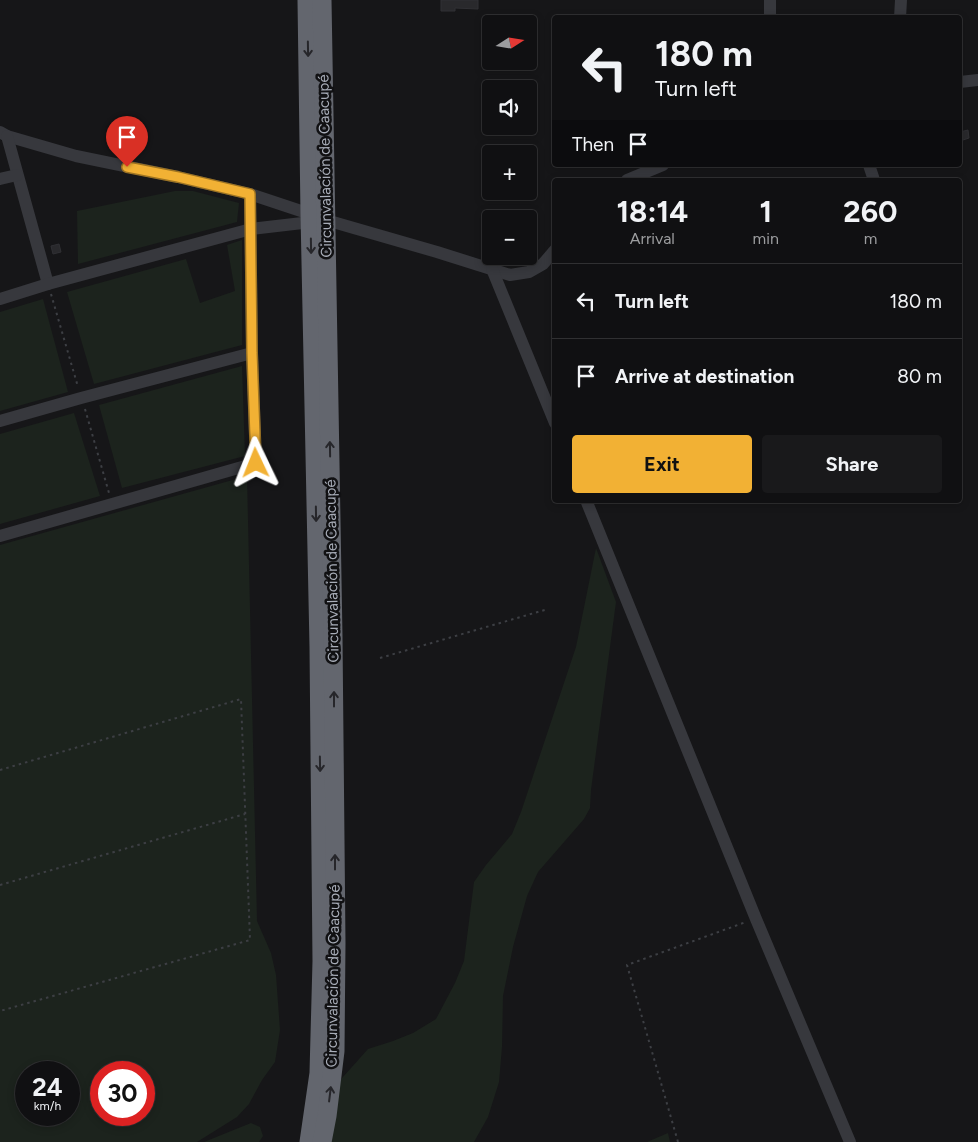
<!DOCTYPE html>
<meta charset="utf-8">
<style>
:root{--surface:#101012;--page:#19191b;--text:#f1f3f6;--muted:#9c9d9f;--line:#303032;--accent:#f2b134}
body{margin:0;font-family:Figtree,sans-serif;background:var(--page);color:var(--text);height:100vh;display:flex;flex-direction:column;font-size:19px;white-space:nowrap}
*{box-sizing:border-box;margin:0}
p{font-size:16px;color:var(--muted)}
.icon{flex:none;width:28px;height:28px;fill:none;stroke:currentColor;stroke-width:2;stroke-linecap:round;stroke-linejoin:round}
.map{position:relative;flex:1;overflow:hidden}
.details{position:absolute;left:552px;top:178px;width:410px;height:325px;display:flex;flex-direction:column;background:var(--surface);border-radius:5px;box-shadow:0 2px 8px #0003,0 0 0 1px var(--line)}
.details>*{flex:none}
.hud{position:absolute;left:552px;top:15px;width:410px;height:152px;border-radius:5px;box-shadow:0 2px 8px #0003,0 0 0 1px var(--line);background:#101012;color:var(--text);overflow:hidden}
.needle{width:32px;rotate:78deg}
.controls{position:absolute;left:482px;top:15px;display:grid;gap:10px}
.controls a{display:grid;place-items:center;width:55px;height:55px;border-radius:5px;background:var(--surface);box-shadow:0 2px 8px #0003,0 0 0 1px var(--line);font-size:25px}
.speed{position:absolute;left:15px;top:1061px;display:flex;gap:10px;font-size:25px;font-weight:700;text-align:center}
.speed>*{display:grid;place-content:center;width:65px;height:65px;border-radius:50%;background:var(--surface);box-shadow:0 2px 8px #0003,0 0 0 1px var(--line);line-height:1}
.speed small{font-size:12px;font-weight:400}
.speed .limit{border:8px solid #d22;background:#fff;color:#111}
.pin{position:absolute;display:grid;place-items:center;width:42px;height:42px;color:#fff;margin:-51px -21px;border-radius:50% 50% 50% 0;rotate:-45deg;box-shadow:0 0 5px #0007}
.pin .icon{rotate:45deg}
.me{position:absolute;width:55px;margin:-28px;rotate:358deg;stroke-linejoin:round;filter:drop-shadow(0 0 4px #0008)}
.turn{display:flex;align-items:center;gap:18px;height:105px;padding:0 20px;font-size:22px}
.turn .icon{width:65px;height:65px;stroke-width:2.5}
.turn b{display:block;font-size:35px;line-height:42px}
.then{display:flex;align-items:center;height:48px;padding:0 20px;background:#0003;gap:10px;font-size:19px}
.eta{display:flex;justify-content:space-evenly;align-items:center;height:85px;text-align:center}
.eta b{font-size:30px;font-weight:700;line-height:35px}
.button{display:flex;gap:10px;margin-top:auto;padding:10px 20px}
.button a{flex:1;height:58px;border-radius:5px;background:var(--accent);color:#111;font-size:20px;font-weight:700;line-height:58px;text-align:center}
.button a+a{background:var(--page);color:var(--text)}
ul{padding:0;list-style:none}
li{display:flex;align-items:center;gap:15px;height:75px;padding:0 20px;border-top:1px solid var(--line)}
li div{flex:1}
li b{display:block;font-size:19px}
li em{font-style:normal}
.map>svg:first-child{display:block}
</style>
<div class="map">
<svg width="978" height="1142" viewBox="0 0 978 1142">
<rect width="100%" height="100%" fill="#161618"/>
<!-- green -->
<g fill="#1c231d" fill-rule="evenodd">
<path d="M 175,191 L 193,191 L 239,203 L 237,222 L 78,264 L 77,211 Z"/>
<path d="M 242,240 L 242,345 L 94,384 L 67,292 L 186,259 L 200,303 L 235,291 L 227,245 Z"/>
<path d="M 43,299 L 68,392 L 0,411 L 0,312 Z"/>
<path d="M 242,366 L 245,456 L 122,488 L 99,405 Z"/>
<path d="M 74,413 L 100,496 L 0,524 L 0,434 Z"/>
<path d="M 247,476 L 257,921 L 271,953 L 276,975 L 280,1030 L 275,1062 L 262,1080 L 249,1104 L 237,1117 L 197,1142 L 0,1142 L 0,545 ZM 26,1072 L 69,1072 L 69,1115 L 26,1115 ZM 101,1072 L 144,1072 L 144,1115 L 101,1115 Z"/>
<path d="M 596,548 L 616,602 L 591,790 L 590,808 L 584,819 L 538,872 L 527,896 L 513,947 L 503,996 L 502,1047 L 499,1082 L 488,1117 L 474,1142 L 317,1142 L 326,1096 L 368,1049 L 393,1041 L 413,1033 L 436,1019 L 455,983 L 464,961 L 474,882 L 486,865 L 512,834 L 521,812 L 576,647 Z"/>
<path d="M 251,1123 L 260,1127 L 263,1136 L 259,1142 L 204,1142 Z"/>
<path d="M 668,1133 L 670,1142 L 646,1142 L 647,1142 Z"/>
</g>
<!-- building -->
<g fill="#29292c" stroke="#303034">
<path d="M 441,0 L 478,0 L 478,9 L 455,8 L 455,11 L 441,11 Z"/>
<path d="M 968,130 L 969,138 L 960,141 L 960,132 Z"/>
<path d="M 59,244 L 61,252 L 53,254 L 51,246 Z"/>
</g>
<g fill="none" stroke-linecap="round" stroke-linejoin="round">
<!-- path -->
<g stroke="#3d3f44" stroke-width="2" stroke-dasharray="2.5 4" stroke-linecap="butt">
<path d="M 51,294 L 78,387"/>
<path d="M 85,409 L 109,493"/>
<path d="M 380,658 L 548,609"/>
<path d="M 0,770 L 241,699 L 250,940 L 0,1011"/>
<path d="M 0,885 L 245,814"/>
<path d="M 678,1142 L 627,965 L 746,922"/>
</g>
<!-- minor -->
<g stroke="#37383d" stroke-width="12">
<path d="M 770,0 L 770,18"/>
<path d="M 900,18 L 901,0"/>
<path d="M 960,82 L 978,80"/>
<path d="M 0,132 L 7,136 L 76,156 L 178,177 L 250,194 L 310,214"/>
<path d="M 7,136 L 48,284"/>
<path d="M 869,165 L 874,180"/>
<path d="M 0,179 L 17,175"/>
<path d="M 627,180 L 663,165"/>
<path d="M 326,220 L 437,252 L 510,275 L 529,272 L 543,264 L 555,250"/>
<path d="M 492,269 L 555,423"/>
<path d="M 0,299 L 48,284 L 251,229 L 311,222"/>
<path d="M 0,421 L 81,398 L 252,353"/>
<path d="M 586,500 L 756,919 L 850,1142"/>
<path d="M 0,536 L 256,463 L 252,353 L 250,194"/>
</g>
<!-- highway -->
<g stroke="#63666e" stroke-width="19">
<path d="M 307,0 L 310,214 L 319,647 L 322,961 L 319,1073 L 309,1142"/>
<path d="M 322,0 L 333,637 L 336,943 L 335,1051 L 327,1116 L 322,1142"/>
</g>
</g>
<!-- one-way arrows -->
<defs><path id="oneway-shaft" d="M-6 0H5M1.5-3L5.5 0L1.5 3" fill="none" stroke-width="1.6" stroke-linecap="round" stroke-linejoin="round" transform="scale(1.25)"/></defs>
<g stroke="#26262a">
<use href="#oneway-shaft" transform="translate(308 49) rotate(89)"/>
<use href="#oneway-shaft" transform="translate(311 246) rotate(89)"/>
<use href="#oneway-shaft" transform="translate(330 449) rotate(-91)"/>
<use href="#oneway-shaft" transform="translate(316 514) rotate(89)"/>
<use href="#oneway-shaft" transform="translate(334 699) rotate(-90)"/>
<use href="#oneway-shaft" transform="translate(320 764) rotate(89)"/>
<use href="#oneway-shaft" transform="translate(335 862) rotate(-90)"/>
<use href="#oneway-shaft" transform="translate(330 1094) rotate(-83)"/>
</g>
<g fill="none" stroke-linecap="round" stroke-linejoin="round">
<!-- route casing -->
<g stroke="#9d7322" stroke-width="12">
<path id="route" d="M 127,167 L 178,177 L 250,194 L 252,353 L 256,463"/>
</g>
<!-- route -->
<use href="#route" stroke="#f2b134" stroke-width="9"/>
</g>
<g text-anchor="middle" stroke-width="5" stroke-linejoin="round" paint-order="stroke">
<!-- street labels -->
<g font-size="15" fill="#a8adb8" stroke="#111113">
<text transform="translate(325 166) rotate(-91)" y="5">Circunvalación de Caacupé</text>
<text transform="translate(332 571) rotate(-91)" y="5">Circunvalación de Caacupé</text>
<text transform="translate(333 976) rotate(-89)" y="5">Circunvalación de Caacupé</text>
</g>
</g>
</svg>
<div class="controls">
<a><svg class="needle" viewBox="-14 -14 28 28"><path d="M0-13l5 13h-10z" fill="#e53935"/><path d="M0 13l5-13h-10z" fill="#9c9d9f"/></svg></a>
<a><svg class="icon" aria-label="sound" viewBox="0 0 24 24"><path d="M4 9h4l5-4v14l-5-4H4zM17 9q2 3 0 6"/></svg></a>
<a>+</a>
<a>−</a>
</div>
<div class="speed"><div>24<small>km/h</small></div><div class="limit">30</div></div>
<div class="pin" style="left:127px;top:167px;background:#d93025"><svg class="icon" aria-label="arrive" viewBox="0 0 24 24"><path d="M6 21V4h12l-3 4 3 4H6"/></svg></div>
<svg class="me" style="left:256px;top:463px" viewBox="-20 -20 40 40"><path d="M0-17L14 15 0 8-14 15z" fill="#f2b134" stroke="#fff" stroke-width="4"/></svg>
<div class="hud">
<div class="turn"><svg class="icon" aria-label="left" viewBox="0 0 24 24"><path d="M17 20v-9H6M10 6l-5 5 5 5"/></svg><div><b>180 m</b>Turn left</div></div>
<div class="then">Then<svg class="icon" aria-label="arrive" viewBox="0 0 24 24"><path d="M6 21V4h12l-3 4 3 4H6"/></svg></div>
</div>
<section class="details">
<div class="eta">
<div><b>18:14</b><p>Arrival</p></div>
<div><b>1</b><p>min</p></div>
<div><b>260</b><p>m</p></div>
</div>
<ul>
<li><svg class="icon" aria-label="left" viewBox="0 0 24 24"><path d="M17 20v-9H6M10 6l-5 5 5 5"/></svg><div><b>Turn left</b></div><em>180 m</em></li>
<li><svg class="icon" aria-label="arrive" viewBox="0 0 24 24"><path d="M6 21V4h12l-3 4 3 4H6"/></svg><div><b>Arrive at destination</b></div><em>80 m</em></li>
</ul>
<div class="button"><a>Exit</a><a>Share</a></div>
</section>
</div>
